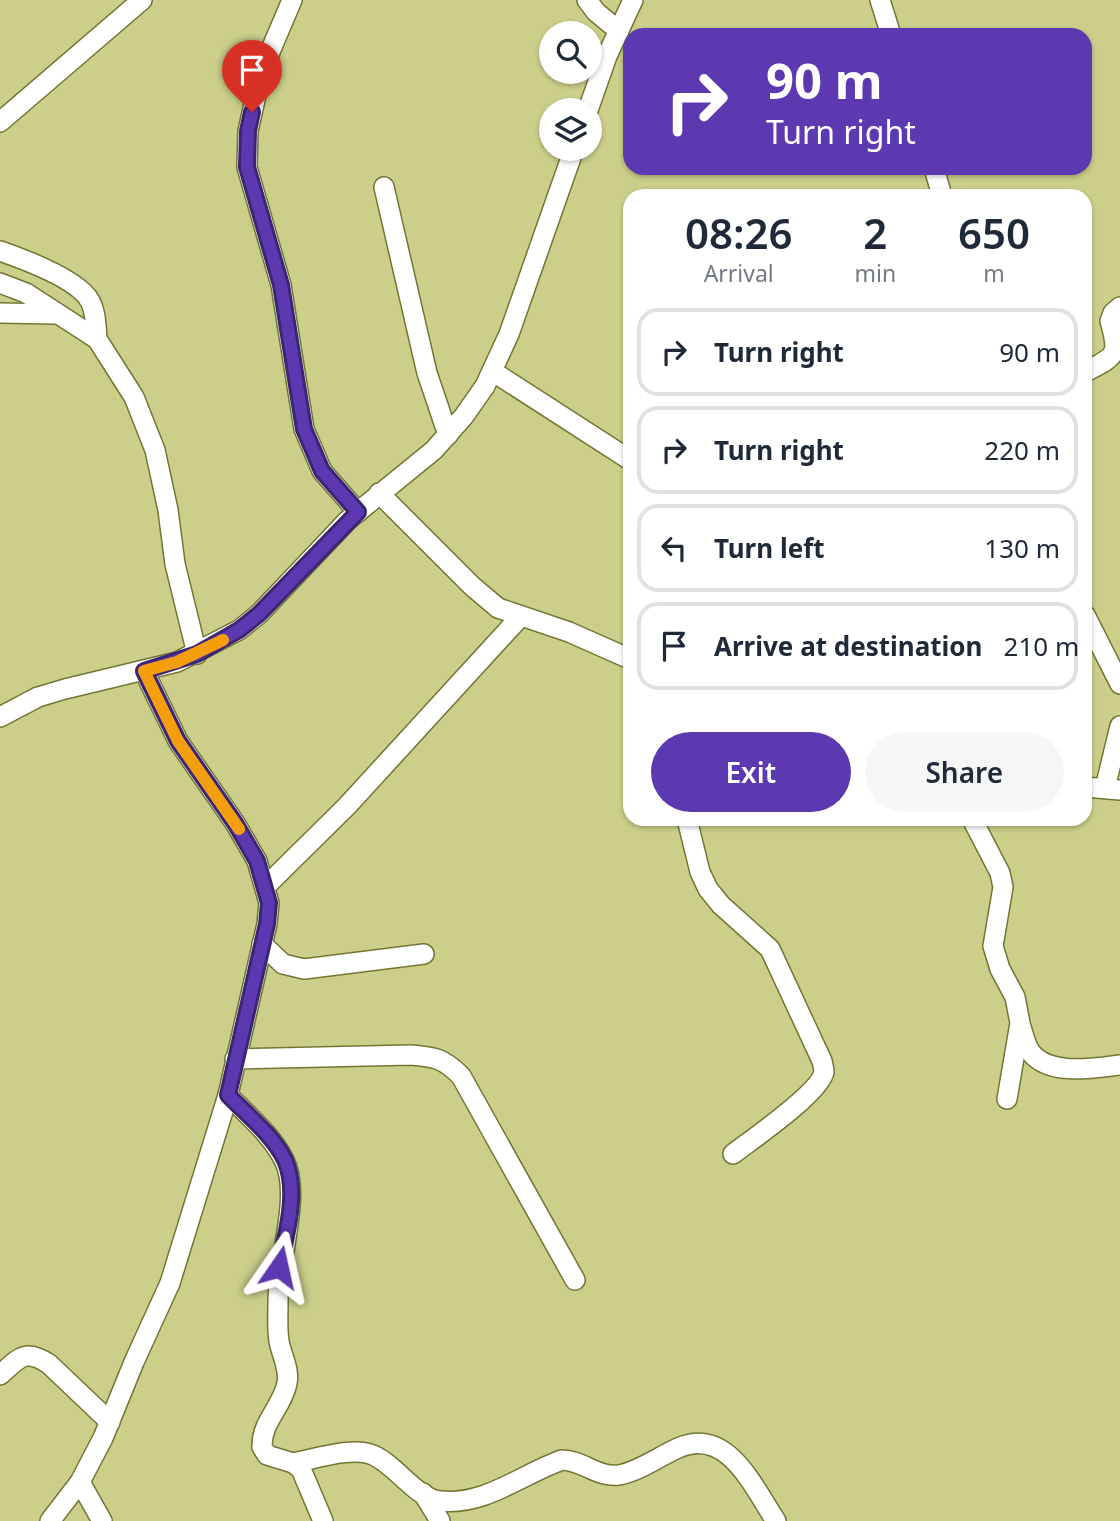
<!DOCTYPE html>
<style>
:root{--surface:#fff;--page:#f6f6f7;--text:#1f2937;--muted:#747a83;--line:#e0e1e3;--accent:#5d39b1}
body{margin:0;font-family:"Noto Sans",sans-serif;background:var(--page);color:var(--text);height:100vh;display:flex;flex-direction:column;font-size:26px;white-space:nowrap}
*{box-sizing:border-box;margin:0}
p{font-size:23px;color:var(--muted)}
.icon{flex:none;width:38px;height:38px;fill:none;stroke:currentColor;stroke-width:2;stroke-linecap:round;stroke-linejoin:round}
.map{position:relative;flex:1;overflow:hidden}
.side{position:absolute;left:623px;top:189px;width:469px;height:637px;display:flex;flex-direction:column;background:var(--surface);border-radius:21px;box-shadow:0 2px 5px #0004}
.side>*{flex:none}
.banner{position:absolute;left:623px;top:28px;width:469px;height:147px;border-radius:21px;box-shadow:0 2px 5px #0004;background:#5d39b1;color:#fff;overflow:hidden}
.tools{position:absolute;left:539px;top:21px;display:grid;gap:14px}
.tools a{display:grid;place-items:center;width:63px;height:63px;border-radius:50%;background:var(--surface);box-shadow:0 2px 5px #0004;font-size:35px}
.pin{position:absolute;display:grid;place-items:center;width:60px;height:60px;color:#fff;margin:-72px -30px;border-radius:50% 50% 50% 0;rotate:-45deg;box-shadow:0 0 7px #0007}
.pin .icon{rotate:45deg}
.me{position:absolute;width:77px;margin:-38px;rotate:11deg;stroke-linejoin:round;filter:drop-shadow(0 0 5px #0008)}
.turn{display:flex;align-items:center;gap:24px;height:147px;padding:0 28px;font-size:32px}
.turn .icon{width:91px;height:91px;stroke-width:2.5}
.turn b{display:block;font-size:49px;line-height:60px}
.eta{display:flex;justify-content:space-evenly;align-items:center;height:119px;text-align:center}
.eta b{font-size:42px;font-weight:600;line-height:49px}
.cta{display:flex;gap:14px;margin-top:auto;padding:14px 28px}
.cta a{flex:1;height:80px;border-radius:42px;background:var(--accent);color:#fff;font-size:28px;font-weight:600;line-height:80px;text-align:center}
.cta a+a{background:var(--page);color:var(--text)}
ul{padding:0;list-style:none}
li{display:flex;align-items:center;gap:21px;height:88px;margin:0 14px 10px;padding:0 14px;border:4px solid var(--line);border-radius:21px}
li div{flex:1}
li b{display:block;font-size:26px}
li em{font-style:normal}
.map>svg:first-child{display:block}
</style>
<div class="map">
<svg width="1120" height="1521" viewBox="0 0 1120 1521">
<rect width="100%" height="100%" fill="#cbcf8a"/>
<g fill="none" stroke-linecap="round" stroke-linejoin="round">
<!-- minor casing -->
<g stroke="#737633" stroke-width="22">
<g id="minor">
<path d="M 292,0 L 261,73 L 248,131 L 247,167 L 281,285 L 304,429 L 322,471 L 358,512"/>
<path d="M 587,0 L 596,12 L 619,31"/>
<path d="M 880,0 L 891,35"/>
<path d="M 588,110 L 607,56 L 633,0"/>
<path d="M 0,122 L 142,0"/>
<path d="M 934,168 L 942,196"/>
<path d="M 384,187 L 427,373 L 448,435"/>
<path d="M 0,251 C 23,259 78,279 90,301 C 96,312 96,327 97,339"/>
<path d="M 0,283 L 26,293 L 97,339 L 134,397 L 155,450 L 168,510 L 175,564 L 197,654"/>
<path d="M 0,313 L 57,314"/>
<path d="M 492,371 L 630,460"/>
<path d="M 1085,372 C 1116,356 1120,356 1110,321 L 1113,313 L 1120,307"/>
<path d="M 379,493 L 472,586 L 498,608 L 569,632 L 630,659"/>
<path d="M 1085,615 L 1120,684"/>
<path d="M 0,717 L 38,697 L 65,689 L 177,662 L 239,630 L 259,614 L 348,520 L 434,450 L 464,416 L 485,386 L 509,334 L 574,149"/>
<path d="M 1085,787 L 1120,790"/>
<path d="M 1105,788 L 1120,726"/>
<path d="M 687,819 L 700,872 L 708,889 L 721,905 L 770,949 L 822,1061 C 823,1065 824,1069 824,1072 C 820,1093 751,1140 733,1154"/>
<path d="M 972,819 L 1000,873 L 1003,887 L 993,946 L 1000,969 L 1015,997 L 1020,1023 L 1007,1099"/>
<path d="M 266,886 L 347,806 L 521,616"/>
<path d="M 262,944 L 283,964 L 304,969 L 424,954"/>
<path d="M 1021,1027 C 1024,1036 1026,1047 1032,1054 C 1052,1076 1093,1068 1120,1065"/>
<path d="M 235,1059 L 411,1055 C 435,1057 443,1058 461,1076 L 575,1280"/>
<path d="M 228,1095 C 247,1115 272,1135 284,1160 C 302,1195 277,1263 278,1303 C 278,1316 277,1329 279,1341 C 281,1354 290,1369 287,1383 C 283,1406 261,1422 262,1447 L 267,1455 L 293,1463 L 301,1469 L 323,1521"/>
<path d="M 0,1375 C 19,1358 25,1348 49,1364 L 110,1422"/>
<path d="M 293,1463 C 315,1459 353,1446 373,1455 C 396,1465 416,1498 440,1501 C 485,1506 522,1474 562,1460 C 582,1460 598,1478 619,1475 C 640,1471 658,1457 678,1448 C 728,1426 753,1487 776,1521"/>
<path d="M 80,1482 L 102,1521"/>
<path d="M 423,1493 L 440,1521"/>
<path d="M 50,1521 L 80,1482 L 103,1438 L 134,1362 L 170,1283 L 228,1095 L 267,924 L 269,903 L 257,861 L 235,823 L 178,741 L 144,671"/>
</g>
</g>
<!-- minor -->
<use href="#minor" stroke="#fff" stroke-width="19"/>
</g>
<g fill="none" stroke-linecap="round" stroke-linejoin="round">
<!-- route casing -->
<g stroke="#3c2573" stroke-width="18">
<path id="route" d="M 252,112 L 248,131 L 247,167 L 281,285 L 304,429 L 322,471 L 358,512 L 259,614 L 239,630 L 197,654 L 144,671 L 178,741 L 235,823 L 257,861 L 269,903 L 267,924 L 228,1095 C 247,1115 273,1135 285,1160 C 299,1191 286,1236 279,1267"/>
</g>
<!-- route -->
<use href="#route" stroke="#5d39b1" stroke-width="12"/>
<!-- slow -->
<path stroke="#f59e0b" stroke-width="12" d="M 223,640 L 177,662 L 144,671 L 178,741 L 239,829"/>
</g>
</svg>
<div class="tools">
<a><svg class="icon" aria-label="search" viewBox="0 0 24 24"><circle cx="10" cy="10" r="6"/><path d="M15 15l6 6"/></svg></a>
<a><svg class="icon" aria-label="layers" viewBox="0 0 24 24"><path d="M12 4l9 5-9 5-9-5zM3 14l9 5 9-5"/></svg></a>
</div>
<div class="pin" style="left:252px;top:112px;background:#d93025"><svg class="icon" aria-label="arrive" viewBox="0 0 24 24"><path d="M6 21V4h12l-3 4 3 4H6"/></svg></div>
<svg class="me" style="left:279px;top:1267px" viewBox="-20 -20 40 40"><path d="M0-17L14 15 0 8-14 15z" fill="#5d39b1" stroke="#fff" stroke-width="4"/></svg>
<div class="banner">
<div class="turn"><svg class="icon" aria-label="right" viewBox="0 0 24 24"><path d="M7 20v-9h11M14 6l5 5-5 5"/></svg><div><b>90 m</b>Turn right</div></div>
</div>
<section class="side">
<div class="eta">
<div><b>08:26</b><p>Arrival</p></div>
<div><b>2</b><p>min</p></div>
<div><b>650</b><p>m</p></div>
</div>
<ul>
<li><svg class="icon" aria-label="right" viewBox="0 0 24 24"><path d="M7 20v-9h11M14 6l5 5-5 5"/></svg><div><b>Turn right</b></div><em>90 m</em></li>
<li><svg class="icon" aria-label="right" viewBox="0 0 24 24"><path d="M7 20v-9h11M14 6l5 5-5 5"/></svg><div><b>Turn right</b></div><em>220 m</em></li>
<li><svg class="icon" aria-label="left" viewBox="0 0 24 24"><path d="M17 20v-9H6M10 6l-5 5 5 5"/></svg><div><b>Turn left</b></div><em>130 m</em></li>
<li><svg class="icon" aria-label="arrive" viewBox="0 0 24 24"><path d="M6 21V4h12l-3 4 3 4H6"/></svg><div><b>Arrive at destination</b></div><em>210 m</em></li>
</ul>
<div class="cta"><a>Exit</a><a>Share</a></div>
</section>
</div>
